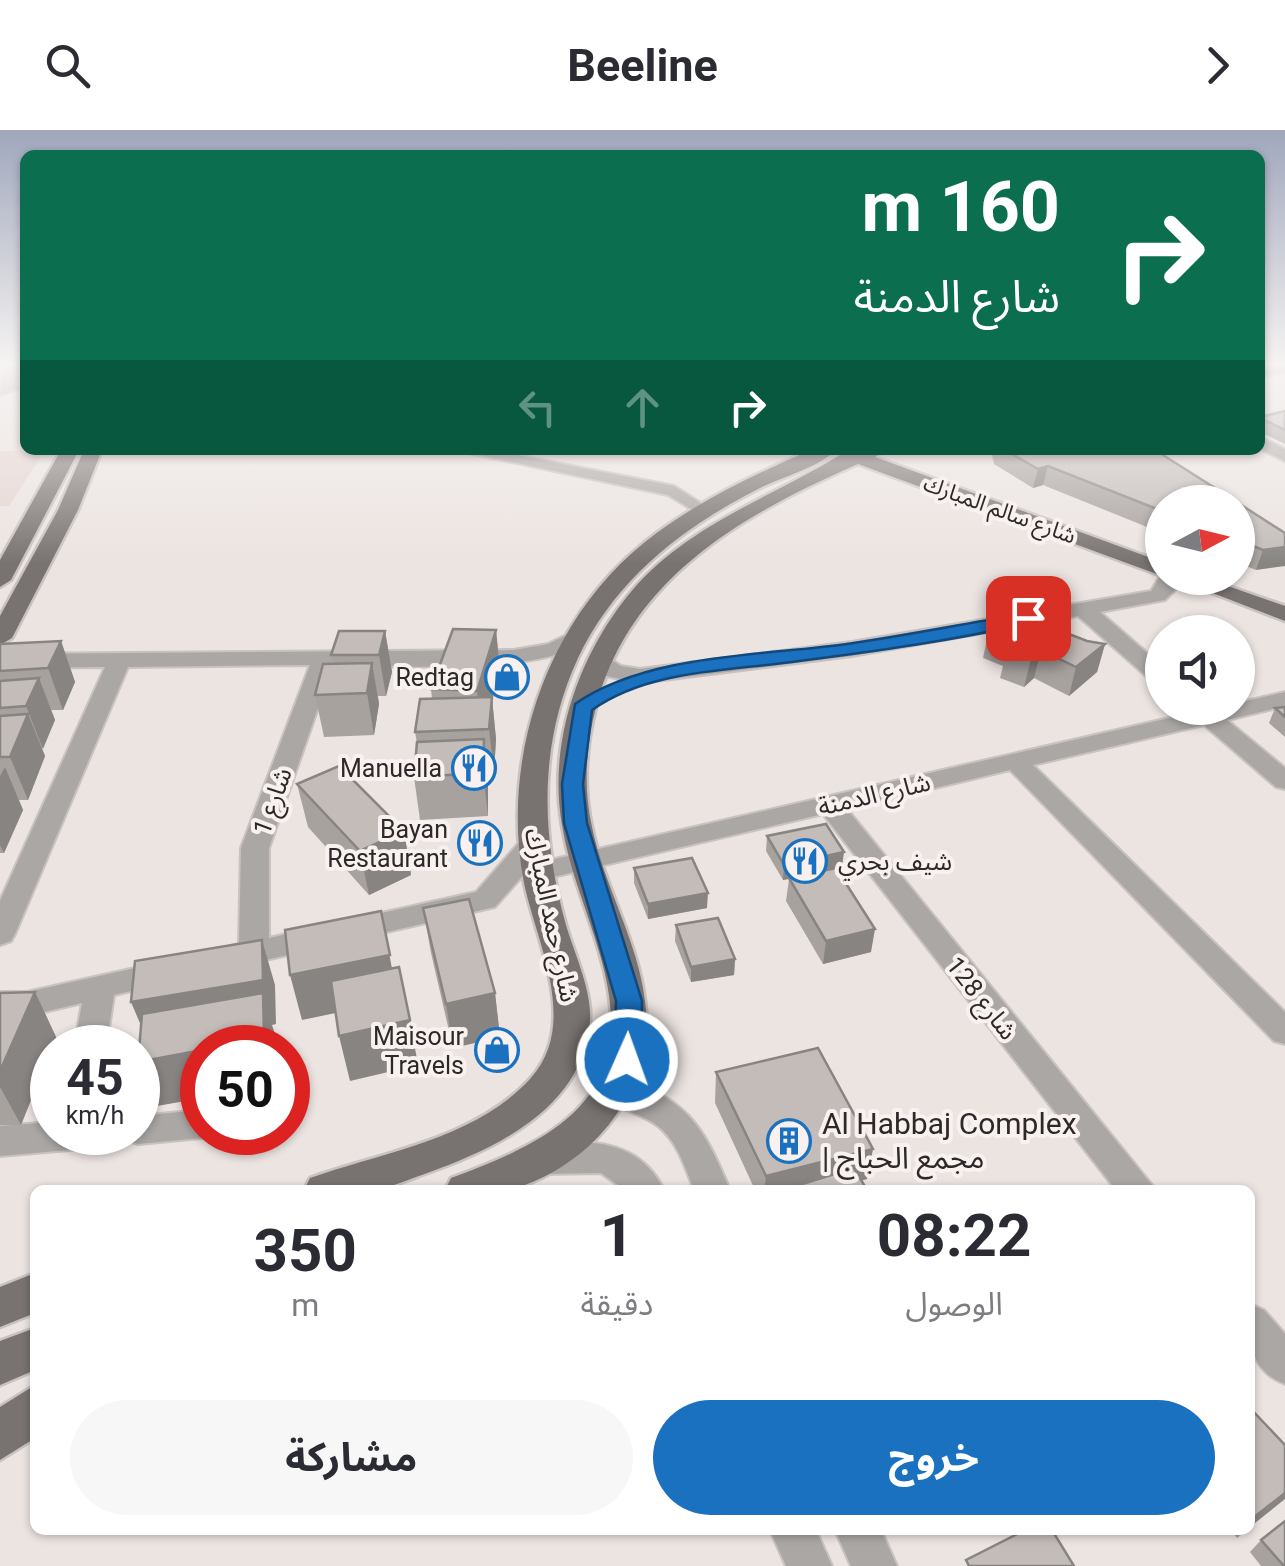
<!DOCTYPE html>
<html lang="ar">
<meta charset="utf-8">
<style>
:root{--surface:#fff;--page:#f7f7f7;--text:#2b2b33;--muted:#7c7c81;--accent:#1a71bf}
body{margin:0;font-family:Roboto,"Noto Sans Arabic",sans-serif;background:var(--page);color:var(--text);direction:rtl;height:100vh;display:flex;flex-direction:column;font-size:38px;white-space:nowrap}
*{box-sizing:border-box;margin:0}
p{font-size:32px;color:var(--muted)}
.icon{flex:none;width:55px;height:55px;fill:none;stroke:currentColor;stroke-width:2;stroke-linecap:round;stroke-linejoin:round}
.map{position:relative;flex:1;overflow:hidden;direction:ltr}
.details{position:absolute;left:30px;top:1055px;width:1225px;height:350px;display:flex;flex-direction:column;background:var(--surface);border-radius:15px;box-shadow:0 2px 8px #0004;direction:rtl}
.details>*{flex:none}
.hud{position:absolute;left:20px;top:20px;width:1245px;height:305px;border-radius:15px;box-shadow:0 2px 8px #0004;direction:rtl;background:#0b6e4f;color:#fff;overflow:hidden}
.needle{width:65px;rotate:83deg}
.tools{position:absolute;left:1145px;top:355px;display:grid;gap:20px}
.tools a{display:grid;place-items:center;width:110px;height:110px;border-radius:50%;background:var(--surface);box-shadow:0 2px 8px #0004;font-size:50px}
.speed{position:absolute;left:30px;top:895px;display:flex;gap:20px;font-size:50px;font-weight:700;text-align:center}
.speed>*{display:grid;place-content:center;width:130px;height:130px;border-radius:50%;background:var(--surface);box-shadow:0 2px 8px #0004;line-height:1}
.speed small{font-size:25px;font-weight:400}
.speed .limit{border:15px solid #d22;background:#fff;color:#111}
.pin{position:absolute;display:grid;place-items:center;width:85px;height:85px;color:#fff;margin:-42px;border-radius:20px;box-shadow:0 5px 15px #0006}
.me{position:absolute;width:110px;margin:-55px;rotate:2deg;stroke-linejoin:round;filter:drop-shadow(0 0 8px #0008)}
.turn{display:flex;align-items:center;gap:35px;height:210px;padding:0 40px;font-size:45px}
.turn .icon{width:130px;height:130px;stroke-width:2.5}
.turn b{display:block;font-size:70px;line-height:85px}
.lanes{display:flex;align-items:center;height:95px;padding:0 40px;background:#0003;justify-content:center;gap:50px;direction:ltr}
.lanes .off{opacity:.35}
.eta{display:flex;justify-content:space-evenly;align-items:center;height:170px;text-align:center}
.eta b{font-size:60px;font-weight:700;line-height:70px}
.action{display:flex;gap:20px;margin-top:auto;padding:20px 40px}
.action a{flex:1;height:115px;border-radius:60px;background:var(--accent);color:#fff;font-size:40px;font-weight:700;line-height:115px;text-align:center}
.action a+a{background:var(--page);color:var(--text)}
header{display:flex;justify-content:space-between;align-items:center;height:130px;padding:0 40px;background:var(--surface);font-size:45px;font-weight:700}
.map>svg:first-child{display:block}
</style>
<header><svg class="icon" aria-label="forward" viewBox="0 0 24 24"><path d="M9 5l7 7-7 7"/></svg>Beeline<svg class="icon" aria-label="search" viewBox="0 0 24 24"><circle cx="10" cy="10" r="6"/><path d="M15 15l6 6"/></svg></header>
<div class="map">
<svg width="1285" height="1436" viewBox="0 0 1285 1436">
<rect width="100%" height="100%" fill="#ece4e1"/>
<!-- built -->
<path fill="#e4d4d0" d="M 45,320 L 9,376 L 0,376 L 0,321 Z"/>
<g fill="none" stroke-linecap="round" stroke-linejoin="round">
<!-- minor casing -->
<g stroke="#c9c2c0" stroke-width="4">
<g id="minor">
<path d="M 5,233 L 19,233 L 18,259 L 0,265 Z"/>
<path d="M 1260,307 L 1285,319 L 1285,331 L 1260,319 Z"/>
<path d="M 455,320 L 491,320 L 674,356 L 710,379 L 701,385 L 668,365 Z"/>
<path d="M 1162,443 L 1162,448 L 1177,448 L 1178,457 L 1165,470 L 1100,482 L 1162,536 L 1162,555 L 1154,553 L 1078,486 L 852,526 L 640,553 L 606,546 L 588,529 L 599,522 L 621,536 L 640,539 L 852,512 L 1151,461 Z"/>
<path d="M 575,501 L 586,508 C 552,547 387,535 333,535 L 269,718 L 269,808 L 476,762 L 523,708 L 533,705 L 547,714 L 533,734 L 1191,583 L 1187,578 L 1238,578 L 1238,573 L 1285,562 L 1285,576 L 1227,590 L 1285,638 L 1285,659 L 1276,657 L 1204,595 L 1033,635 L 1285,882 L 1285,914 L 1274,911 L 1010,640 L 847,679 L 1156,1060 L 1116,1060 L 823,684 L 540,750 L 526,742 L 495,777 L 227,839 L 216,836 L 212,828 L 216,820 L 239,814 L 241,718 L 310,535 L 128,537 L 15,804 L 11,811 L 0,815 L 0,771 L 105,537 L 0,538 L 0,524 L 514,520 L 548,514 Z"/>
<path d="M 171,830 L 182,833 L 186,841 L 182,849 L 114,865 L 106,918 L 74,918 L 82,873 L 27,886 L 0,886 L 0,862 L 27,862 Z"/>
<path d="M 615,945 C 686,969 702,992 730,1060 L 694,1060 C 685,1037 678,1013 659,997 C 641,982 608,978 598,959 L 603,949 Z"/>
<path d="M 202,980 L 202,1002 L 215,1002 L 202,1008 L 138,1014 L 128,1011 L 115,1016 L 0,1026 L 0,996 L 52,992 L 52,1002 L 138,1002 L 138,986 Z"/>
<path d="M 574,1012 C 613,1011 647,1024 664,1060 L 625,1060 L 601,1043 L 544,1044 L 531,1040 L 526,1029 L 531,1018 Z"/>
<path d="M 1250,1174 L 1264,1180 L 1285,1204 L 1285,1254 C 1247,1239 1250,1209 1250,1174 Z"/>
<path d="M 770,1400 L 816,1400 L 832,1436 L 786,1436 Z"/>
<path d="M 835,1400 L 881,1400 L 897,1436 L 851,1436 Z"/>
</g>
</g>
<!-- major casing -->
<g stroke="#c9c2c0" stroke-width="5">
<g id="major">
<path d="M 1285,233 L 1285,242 L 1260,247 L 1260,237 Z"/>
<path d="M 61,320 L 79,320 L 11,450 L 0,457 L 0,430 Z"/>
<path d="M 84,320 L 102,320 L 78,380 L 12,508 L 0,515 L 0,486 L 58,380 Z"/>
<path d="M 811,320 L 836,320 C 819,337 785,346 762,357 C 684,396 616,448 578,528 C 538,614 541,706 566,795 C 574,823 592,860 590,890 C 585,975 500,1017 430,1042 C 412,1048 391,1058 372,1060 C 350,1062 327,1060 304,1060 L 310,1048 C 383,1022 475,1009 530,949 C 580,894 537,815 524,753 C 500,630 546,491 645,412 C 695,372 753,345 811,320 Z"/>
<path d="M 848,320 L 884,320 L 875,327 L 1162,432 L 1162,446 L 858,334 C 744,384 630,447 596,577 C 586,616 583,657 592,697 C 604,756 638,811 645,871 C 656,956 596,1034 513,1059 C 494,1065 466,1060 445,1060 L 451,1048 C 567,1006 640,961 600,825 C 588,782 569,740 562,695 C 548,615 577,530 626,468 C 684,394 777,366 848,320 Z"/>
<path d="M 1174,448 L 1205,448 L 1285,476 L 1285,491 Z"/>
<path d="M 35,1143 L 35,1183 L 0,1197 L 0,1157 Z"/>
<path d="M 35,1198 L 35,1240 L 0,1255 L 0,1211 Z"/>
<path d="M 35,1255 L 35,1308 L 0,1330 L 0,1277 Z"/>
</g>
</g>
<!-- minor -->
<use href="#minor" fill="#aaa7a5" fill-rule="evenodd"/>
<!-- major -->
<use href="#major" fill="#787270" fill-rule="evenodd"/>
</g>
<!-- wall -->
<g fill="#a8a29f">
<path d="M 1285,281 L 1285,314 L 1260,302 L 1260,287 Z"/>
<path d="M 991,320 L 1155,320 L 1162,372 L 1162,403 L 1043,355 L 1033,358 L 994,334 Z"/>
<path d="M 1238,373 L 1285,403 L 1256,440 L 1238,433 Z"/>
<path d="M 496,500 L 500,541 L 492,568 L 496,609 L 494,642 L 487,642 L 488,686 L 420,690 L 414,647 L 417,613 L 415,602 L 432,569 L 431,559 Z"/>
<path d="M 989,500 L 1087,511 L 1105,514 L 1097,542 L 1069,566 L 1034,548 L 1024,557 L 1000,548 L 1003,536 L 983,528 Z"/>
<path d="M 385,501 L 392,542 L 386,566 L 378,566 L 379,574 L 374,605 L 324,607 L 315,565 L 333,534 L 331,525 Z"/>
<path d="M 61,511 L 75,552 L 63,580 L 51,580 L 55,590 L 42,619 L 45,626 L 28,670 L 19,670 L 23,680 L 4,723 L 0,723 L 0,514 Z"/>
<path d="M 1285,577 L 1285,607 L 1269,593 L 1275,578 Z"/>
<path d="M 297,654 L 404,701 L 411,745 L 369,765 L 308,697 Z"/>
<path d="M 767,706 L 842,737 L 836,739 L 871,822 L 823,834 L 786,771 L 789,749 L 783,750 L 766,721 Z"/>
<path d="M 634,738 L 707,778 L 648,789 L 634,753 Z"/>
<path d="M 423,778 L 495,863 L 500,907 L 453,918 L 431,823 Z"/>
<path d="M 676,795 L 735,829 L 734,845 L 691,852 L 675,811 Z"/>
<path d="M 35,862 L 56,907 L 21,995 L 0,995 L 0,863 Z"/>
<path d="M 716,942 L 867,1049 L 862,1050 L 867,1060 L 755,1060 L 715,973 Z"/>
<path d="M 1231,1400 L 1247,1400 L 1237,1408 Z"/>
<path d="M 1261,1410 L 1285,1436 L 1261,1436 L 1250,1422 Z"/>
</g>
<!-- shaded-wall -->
<g fill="#888482">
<path d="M 1048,336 L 1043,355 L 1033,358 L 1038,339 Z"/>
<path d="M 1285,417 L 1285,436 L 1256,440 L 1263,420 Z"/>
<path d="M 496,500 L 500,541 L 492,568 L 496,609 L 494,642 L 489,599 L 492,569 L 482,603 L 477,561 Z"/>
<path d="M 385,501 L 392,542 L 386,566 L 379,525 Z"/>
<path d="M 61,511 L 75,552 L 63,580 L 48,538 Z"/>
<path d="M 1105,514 L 1097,542 L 1069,566 L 1076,537 Z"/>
<path d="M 1041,520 L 1034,548 L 1024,557 L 1031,529 Z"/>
<path d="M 372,533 L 379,574 L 374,605 L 367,563 Z"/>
<path d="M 39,548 L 55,590 L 43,619 L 26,576 Z"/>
<path d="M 28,584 L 45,626 L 28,670 L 10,627 Z"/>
<path d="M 484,609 L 488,652 L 488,686 L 483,643 Z"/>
<path d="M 5,637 L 23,680 L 4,723 L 0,715 L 0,646 Z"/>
<path d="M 404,701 L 411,745 L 369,765 L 360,721 Z"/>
<path d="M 844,722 L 842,737 L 783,750 L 784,735 Z"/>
<path d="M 708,763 L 707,778 L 648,789 L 648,774 Z"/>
<path d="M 381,781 L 398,870 L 302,890 L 290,845 Z"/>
<path d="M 875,799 L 871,822 L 823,834 L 826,811 Z"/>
<path d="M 262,810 L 275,855 L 276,894 L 272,895 L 276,907 L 276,918 L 150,917 L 131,872 Z"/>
<path d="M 735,829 L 734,845 L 691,852 L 691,837 Z"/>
<path d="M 35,862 L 56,907 L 21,995 L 0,957 L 0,941 Z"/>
<path d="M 495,863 L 500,907 L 453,918 L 446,874 Z"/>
<path d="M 410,890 L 418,935 L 350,951 L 339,906 Z"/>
<path d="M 202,920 L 202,968 L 157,976 L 138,932 Z"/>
<path d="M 873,1019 L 867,1049 L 825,1060 L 764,1060 L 766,1046 Z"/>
<path d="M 1285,1363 L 1285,1369 L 1250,1397 L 1250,1392 L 1253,1388 Z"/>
</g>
<!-- building -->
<g fill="#c3bcb9" stroke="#888482" stroke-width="2.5">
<path d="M 1285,281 L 1285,300 L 1260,288 L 1260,287 Z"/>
<path d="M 1005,320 L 1155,320 L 1237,372 L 1162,372 L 1162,381 L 1048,336 L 1038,339 Z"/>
<path d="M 1238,373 L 1285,403 L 1285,417 L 1263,420 L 1238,410 Z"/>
<path d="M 1012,482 L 1087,511 L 1105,514 L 1076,537 L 1041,520 L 1031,529 L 1007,520 L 1018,511 L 989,500 Z"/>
<path d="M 453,499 L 496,500 L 477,561 L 431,559 Z"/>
<path d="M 339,501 L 385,501 L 379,525 L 331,525 Z"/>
<path d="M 61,511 L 48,538 L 0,541 L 0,514 Z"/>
<path d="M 372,533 L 367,563 L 315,565 L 323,534 Z"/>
<path d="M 39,548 L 26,576 L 0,578 L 0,551 Z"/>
<path d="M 492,567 L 489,599 L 415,602 L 420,569 Z"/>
<path d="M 1285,577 L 1285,587 L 1275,578 Z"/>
<path d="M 28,584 L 10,627 L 0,627 L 0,586 Z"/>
<path d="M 484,609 L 483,643 L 414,647 L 417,612 Z"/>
<path d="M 339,636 L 404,701 L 360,721 L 297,654 Z"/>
<path d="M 826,694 L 844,722 L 784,735 L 767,706 Z"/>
<path d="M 692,728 L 708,763 L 648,774 L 634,738 Z"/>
<path d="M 836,738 L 875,799 L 826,811 L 789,748 Z"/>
<path d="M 469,769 L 495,863 L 446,874 L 423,778 Z"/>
<path d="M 381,781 L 390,825 L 290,845 L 285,800 Z"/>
<path d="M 718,788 L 735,829 L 691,837 L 676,795 Z"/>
<path d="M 262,810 L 263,850 L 131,872 L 135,831 Z"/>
<path d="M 399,837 L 410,890 L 339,906 L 331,851 Z"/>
<path d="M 35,862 L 0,941 L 0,863 Z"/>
<path d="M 263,863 L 264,909 L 217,918 L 202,918 L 202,920 L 138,932 L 142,884 Z"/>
<path d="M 818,918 L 873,1019 L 766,1046 L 716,942 Z"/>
<path d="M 854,1038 L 867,1060 L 783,1060 Z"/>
<path d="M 1250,1278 L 1285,1315 L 1285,1363 L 1253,1388 L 1250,1385 Z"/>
<path d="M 1285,1391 L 1285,1436 L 1284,1436 L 1261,1410 Z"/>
<path d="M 1025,1400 L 1052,1400 L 1074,1436 L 969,1436 L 966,1430 Z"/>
</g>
<!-- sky -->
<linearGradient id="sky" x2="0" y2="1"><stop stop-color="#a0a7bc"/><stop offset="0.54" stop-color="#f6f3f2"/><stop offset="1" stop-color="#f6f3f2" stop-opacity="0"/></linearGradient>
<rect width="1285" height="434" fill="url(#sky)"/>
<!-- route -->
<path fill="#1a71bf" stroke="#11497c" stroke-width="2.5" d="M 1028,483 L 1037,488 L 1034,492 C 957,510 877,521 799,531 C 730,541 650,539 592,580 L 583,654 L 587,693 L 642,871 L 641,930 L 637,937 L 618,937 L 614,930 L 616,871 L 564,693 L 562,654 L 575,574 C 647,524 761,526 847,514 C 908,505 968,493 1028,483 Z"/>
<!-- icons -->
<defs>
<g id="shop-ring" transform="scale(2.25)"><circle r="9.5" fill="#f9f1ef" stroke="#1a71bf" stroke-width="1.5"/><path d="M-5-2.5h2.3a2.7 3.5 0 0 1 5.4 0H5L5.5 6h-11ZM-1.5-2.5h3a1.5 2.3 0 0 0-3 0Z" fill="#1a71bf"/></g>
<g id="restaurant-ring" transform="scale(2.25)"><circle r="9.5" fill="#f9f1ef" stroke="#1a71bf" stroke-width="1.5"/><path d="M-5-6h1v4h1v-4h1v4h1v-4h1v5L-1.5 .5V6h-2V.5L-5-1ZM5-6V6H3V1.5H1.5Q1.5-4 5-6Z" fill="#1a71bf"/></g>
<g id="building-ring" transform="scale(2.25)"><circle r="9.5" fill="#f9f1ef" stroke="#1a71bf" stroke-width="1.5"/><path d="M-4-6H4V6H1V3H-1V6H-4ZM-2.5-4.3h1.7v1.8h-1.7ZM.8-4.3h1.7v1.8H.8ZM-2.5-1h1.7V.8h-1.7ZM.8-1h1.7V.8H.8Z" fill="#1a71bf"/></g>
</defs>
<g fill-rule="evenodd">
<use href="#shop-ring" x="507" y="547"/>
<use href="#restaurant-ring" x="474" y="638"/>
<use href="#restaurant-ring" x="480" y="713"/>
<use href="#restaurant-ring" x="805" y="731"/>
<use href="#shop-ring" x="497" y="920"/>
<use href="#building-ring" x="789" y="1011"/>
</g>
<g text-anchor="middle" stroke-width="8" stroke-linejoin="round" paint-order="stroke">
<!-- far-street labels -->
<g font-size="22" fill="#2c2928" stroke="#f9f1ef">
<text transform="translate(1000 379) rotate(20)" y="8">شارع سالم المبارك</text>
</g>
<!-- poi labels -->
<g font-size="25" fill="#2c2928" stroke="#f9f1ef" text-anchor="end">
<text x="474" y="556">Redtag</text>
<text x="442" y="647">Manuella</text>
<text x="448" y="708">Bayan<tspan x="448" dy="29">Restaurant</tspan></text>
<text x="838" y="740" text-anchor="start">شيف بحري</text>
<text x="464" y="915">Maisour<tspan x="464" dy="29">Travels</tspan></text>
</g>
<!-- street labels -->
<g font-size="25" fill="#2c2928" stroke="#f9f1ef">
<text transform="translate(874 664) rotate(-13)" y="9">شارع الدمنة</text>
<text transform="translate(272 671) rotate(-70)" y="9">شارع 1</text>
<text transform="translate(552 785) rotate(78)" y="9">شارع حمد المبارك</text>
<text transform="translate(982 868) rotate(52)" y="9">شارع 128</text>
</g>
<!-- near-poi labels -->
<g font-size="30" fill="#2c2928" stroke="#f9f1ef" text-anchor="start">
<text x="822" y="1004">Al Habbaj Complex<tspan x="822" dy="34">| مجمع الحباج</tspan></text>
</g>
</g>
</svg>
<div class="tools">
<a><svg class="needle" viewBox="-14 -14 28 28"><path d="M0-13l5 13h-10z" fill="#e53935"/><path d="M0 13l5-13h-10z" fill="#7c7c81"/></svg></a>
<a><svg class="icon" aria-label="sound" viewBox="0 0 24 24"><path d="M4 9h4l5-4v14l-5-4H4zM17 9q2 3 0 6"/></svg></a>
</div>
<div class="speed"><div>45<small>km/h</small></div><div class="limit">50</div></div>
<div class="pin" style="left:1028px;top:488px;background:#d93025"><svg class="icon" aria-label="arrive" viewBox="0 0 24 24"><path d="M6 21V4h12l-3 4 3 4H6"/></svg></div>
<svg class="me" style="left:627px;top:930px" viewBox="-20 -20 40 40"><circle r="17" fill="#1a71bf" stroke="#fff" stroke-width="3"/><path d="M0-11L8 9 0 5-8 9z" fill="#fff"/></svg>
<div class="hud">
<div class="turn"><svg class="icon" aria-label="right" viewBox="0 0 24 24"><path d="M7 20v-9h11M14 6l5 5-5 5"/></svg><div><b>160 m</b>شارع الدمنة</div></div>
<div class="lanes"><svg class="icon off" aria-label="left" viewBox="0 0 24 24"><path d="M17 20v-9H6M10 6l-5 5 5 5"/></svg><svg class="icon off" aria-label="ahead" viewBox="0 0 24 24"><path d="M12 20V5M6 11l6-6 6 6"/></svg><svg class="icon" aria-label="right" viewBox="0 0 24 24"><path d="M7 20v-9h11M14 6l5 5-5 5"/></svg></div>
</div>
<section class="details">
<div class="eta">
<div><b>08:22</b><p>الوصول</p></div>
<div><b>1</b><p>دقيقة</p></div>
<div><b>350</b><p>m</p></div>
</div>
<div class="action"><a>خروج</a><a>مشاركة</a></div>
</section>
</div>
